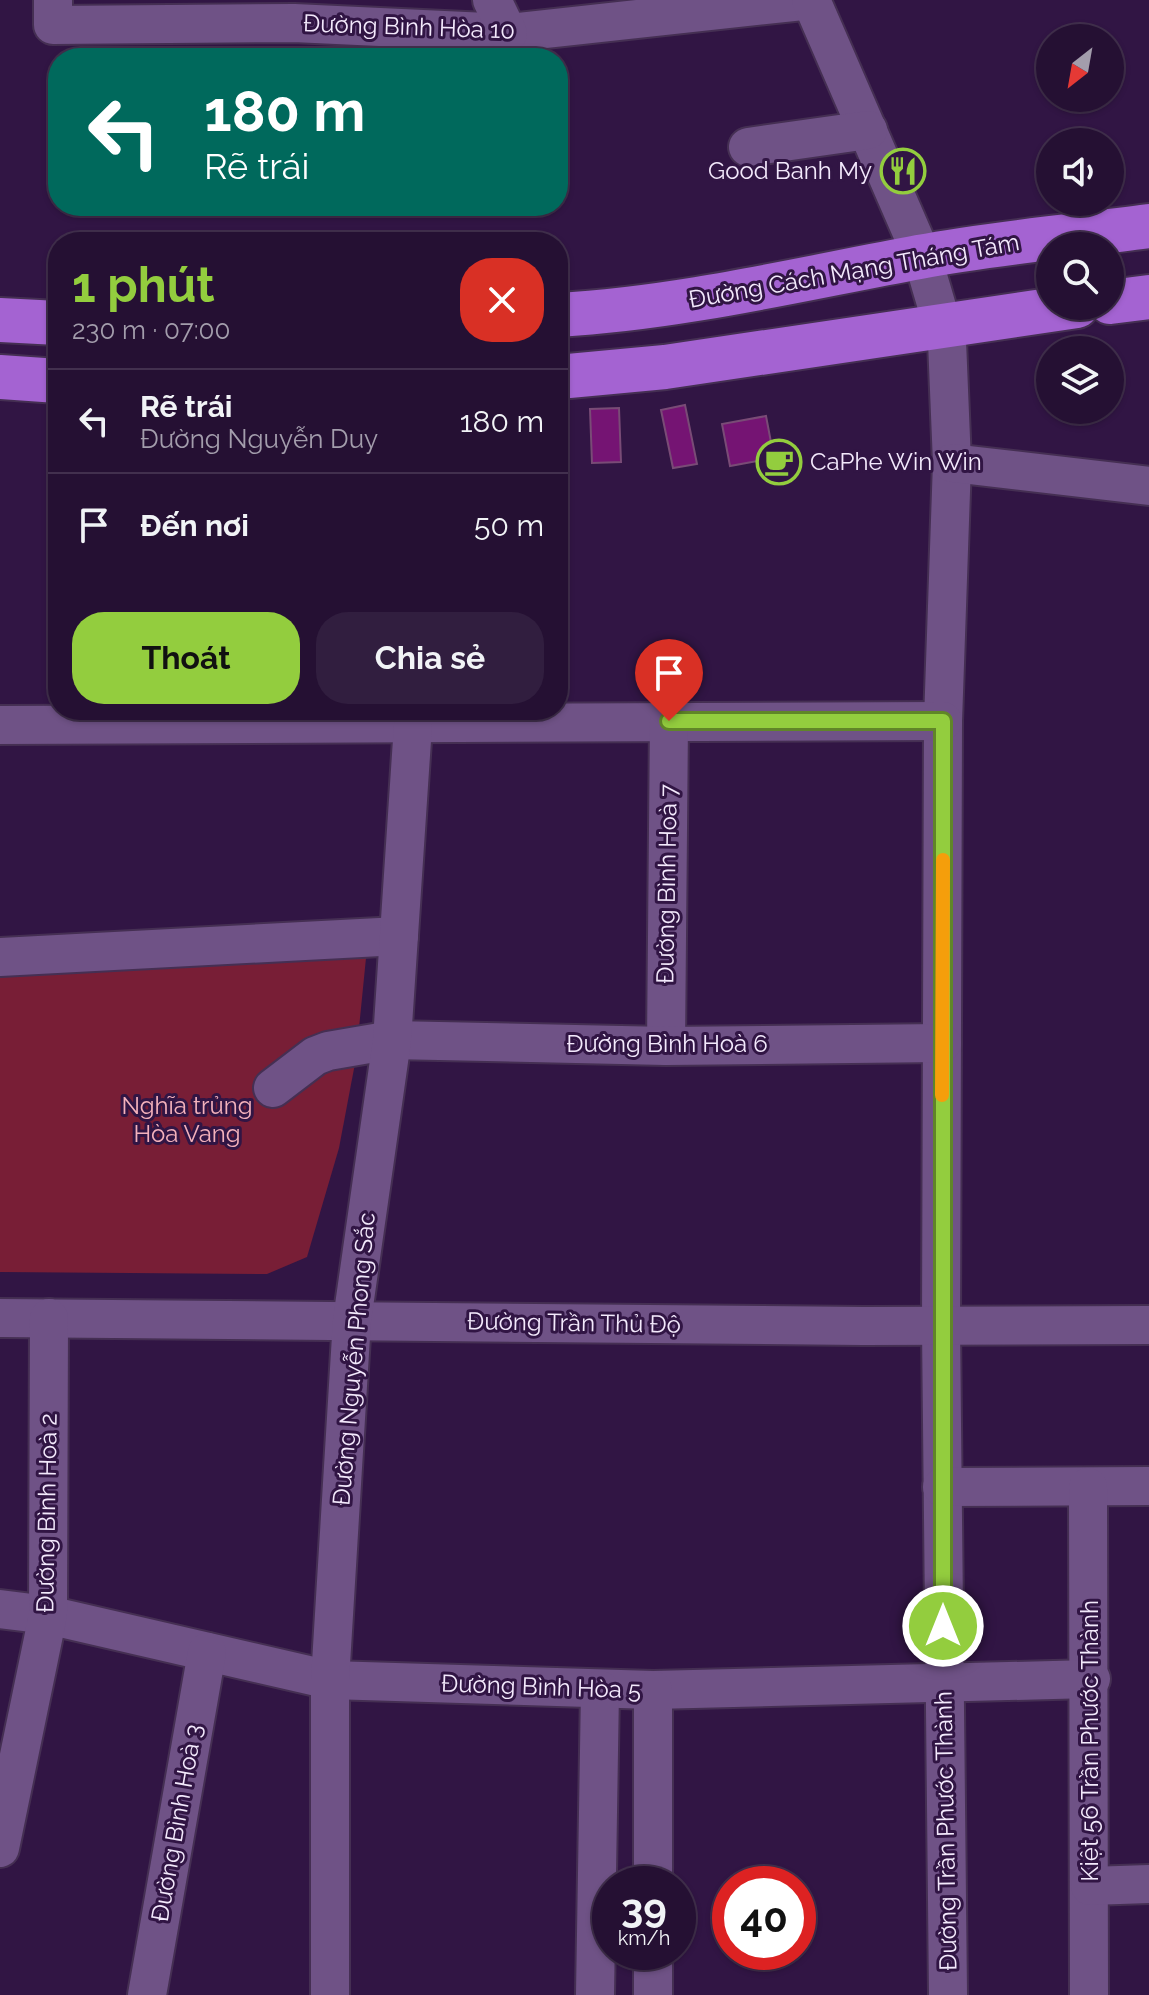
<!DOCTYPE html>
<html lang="vi">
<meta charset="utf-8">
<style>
:root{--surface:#251033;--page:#311e3f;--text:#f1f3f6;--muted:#a39dac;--line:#42304e;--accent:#93cd3e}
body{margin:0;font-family:Raleway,sans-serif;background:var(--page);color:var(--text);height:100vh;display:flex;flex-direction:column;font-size:30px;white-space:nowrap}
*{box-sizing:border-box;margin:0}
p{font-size:26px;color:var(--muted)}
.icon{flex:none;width:44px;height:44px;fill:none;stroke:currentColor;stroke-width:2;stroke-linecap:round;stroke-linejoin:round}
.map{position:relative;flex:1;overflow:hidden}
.side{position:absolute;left:48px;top:232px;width:520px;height:488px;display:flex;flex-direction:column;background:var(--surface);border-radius:32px;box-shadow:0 2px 6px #0004,0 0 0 2px var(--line)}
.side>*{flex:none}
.banner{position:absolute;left:48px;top:48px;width:520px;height:168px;border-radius:32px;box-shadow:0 2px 6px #0004,0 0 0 2px var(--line);background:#00695c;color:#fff;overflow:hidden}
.needle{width:52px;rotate:211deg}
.tools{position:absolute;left:1036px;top:24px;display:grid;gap:16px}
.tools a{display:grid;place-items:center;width:88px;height:88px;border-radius:50%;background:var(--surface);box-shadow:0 2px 6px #0004,0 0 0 2px var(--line);font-size:40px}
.speed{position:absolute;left:592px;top:1866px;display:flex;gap:16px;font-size:40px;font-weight:700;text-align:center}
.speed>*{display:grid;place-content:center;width:104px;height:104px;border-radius:50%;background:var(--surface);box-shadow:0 2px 6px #0004,0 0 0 2px var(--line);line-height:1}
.speed small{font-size:20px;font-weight:400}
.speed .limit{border:12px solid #d22;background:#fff;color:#111}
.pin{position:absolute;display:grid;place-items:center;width:68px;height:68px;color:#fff;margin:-82px -34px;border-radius:50% 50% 50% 0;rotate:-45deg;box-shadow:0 0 8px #0007}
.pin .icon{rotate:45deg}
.me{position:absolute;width:88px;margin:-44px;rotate:0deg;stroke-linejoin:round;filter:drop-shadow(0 0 6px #0008)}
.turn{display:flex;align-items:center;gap:28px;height:168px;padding:0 24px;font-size:36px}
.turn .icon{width:104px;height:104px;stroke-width:2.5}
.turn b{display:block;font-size:56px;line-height:68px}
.round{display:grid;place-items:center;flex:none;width:84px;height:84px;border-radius:32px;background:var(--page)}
.summary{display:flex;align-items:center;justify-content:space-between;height:136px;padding:0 24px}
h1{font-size:48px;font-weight:700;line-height:60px;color:var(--accent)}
.cta{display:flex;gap:16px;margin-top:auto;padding:16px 24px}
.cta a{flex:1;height:92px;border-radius:32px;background:var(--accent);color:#111;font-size:32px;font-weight:700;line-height:92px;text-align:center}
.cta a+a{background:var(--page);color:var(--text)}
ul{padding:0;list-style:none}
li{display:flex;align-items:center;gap:24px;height:104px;padding:0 24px;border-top:2px solid var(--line)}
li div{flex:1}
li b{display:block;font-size:30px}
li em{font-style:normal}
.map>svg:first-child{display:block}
</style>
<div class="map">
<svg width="1149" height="1995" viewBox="0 0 1149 1995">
<rect width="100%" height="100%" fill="#311544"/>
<!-- green -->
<path fill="#781e36" d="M 366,958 L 356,1058 L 339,1148 L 307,1257 L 267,1274 L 0,1272 L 0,975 Z"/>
<!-- building -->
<g fill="#751473" stroke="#794b76" stroke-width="2">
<path d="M 685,405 L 697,464 L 673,468 L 661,410 Z"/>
<path d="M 619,408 L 621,462 L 592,463 L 590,409 Z"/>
<path d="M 766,416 L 774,458 L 730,466 L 722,424 Z"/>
</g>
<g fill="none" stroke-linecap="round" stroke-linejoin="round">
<!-- minor casing -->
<g stroke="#452f53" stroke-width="42">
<g id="minor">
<path d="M 53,0 L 53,25 L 294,23 L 508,33 L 812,0"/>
<path d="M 492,0 L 508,33"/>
<path d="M 811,0 L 922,256 L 947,341 L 952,463 L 943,721 L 941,1327 L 948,1995"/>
<path d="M 748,147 L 868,130"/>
<path d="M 952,463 L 1149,486"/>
<path d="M 0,725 L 943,721"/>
<path d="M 0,957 L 399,936"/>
<path d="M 666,1046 L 669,721"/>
<path d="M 273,1088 L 315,1056 L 328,1051 L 392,1040 L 666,1046 L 942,1043"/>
<path d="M 0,1318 L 864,1326 L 1149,1325"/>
<path d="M 942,1487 L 1149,1486"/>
<path d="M 1088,1487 L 1089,1995"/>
<path d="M 0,1609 L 48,1615 L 330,1680 L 653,1690 L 1091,1679"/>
<path d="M 0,1848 L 48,1615 L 49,1318"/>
<path d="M 653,1884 L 653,1690"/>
<path d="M 1090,1886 L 1149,1884"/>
<path d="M 147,1995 L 207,1652"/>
<path d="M 330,1995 L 330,1680 L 352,1320 L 392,1040 L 413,725"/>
<path d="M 595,1995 L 600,1690"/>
<path d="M 653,1995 L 653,1952"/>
</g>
</g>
<!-- highway casing -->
<g stroke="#452f53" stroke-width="48">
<g id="highway">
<path d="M 1110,302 L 1149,297"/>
<path d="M 558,315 C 680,308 800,279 919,257 C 995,243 1073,236 1149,226"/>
<path d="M 0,320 L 58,323"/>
<path d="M 0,377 L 58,381"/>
<path d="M 558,377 L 665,367 L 1077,306"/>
</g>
</g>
<!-- minor -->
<use href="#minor" stroke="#6f5286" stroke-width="38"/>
<!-- highway -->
<use href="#highway" stroke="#a463d2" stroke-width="44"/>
</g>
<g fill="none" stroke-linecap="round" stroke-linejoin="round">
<!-- route casing -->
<g stroke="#608528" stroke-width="20">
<path id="route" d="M 669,721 L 943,721 L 943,1626"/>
</g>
<!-- route -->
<use href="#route" stroke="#93cd3e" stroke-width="14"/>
<!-- slow -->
<path stroke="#f59e0b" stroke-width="14" d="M 942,1095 L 943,860"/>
</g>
<!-- icons -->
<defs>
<g id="restaurant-ring" transform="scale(2.3)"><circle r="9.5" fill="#311544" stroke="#93cd3e" stroke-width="1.5"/><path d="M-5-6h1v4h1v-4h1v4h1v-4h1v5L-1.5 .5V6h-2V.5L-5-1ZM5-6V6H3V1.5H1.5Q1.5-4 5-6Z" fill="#93cd3e"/></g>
<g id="cafe-ring" transform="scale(2.3)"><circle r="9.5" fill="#311544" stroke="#93cd3e" stroke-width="1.5"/><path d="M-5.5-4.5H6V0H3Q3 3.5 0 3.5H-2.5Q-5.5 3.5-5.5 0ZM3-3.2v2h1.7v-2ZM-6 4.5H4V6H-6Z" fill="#93cd3e"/></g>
</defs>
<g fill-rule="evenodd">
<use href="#restaurant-ring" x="903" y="171"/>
<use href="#cafe-ring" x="779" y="462"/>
</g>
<g text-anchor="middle" stroke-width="6" stroke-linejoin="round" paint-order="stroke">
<!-- street labels -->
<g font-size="24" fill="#f3e9fc" stroke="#311544">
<text transform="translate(409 27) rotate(2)" y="8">Đường Bình Hòa 10</text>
<text transform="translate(854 271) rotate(-10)" y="8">Đường Cách Mạng Tháng Tám</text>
<text transform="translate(667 884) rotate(-89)" y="8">Đường Bình Hoà 7</text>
<text x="667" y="1052">Đường Bình Hoà 6</text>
<text transform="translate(574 1323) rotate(1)" y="8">Đường Trần Thủ Độ</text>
<text transform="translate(354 1359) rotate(-85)" y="8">Đường Nguyễn Phong Sắc</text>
<text transform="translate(47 1513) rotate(-89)" y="8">Đường Bình Hoà 2</text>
<text transform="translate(541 1687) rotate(2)" y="8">Đường Bình Hòa 5</text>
<text transform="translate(1090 1741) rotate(-90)" y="8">Kiệt 56 Trần Phước Thành</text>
<text transform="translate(177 1823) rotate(-80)" y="8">Đường Bình Hoà 3</text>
<text transform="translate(946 1831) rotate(-91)" y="8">Đường Trần Phước Thành</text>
</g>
<!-- poi labels -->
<g font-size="24" fill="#f3e9fc" stroke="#311544" text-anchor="end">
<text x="872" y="179">Good Banh My</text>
<text x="810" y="470" text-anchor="start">CaPhe Win Win</text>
</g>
<!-- park labels -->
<g font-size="24" fill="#f4b1bb" stroke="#311544">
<text x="187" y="1114">Nghĩa trủng<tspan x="187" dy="28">Hòa Vang</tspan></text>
</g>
</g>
</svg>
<div class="tools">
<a><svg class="needle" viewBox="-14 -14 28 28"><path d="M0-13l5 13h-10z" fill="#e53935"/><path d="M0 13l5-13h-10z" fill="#a39dac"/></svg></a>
<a><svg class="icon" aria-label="sound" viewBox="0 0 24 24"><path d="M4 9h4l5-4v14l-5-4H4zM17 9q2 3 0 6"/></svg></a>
<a><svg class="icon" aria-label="search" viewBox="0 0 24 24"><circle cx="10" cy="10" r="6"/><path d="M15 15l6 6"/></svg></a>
<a><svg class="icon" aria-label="layers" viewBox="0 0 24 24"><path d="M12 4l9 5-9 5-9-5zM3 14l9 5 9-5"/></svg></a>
</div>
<div class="speed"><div>39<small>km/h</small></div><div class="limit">40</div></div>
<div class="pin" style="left:669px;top:721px;background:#d93025"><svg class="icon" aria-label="arrive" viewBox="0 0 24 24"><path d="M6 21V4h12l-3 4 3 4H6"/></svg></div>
<svg class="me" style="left:943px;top:1626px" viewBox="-20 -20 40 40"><circle r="17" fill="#93cd3e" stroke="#fff" stroke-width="3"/><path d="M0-11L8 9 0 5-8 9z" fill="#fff"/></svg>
<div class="banner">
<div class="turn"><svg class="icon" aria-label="left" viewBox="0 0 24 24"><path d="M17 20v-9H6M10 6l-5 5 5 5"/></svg><div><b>180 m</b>Rẽ trái</div></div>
</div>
<section class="side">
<div class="summary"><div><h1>1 phút</h1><p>230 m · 07:00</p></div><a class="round" style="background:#d93025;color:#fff"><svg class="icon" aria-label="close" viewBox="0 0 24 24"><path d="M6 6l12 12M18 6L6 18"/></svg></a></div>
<ul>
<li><svg class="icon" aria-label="left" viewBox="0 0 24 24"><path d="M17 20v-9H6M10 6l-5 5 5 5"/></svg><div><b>Rẽ trái</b><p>Đường Nguyễn Duy</p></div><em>180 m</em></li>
<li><svg class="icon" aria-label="arrive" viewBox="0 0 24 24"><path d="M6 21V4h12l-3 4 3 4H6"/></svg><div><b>Đến nơi</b></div><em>50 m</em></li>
</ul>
<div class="cta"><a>Thoát</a><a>Chia sẻ</a></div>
</section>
</div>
